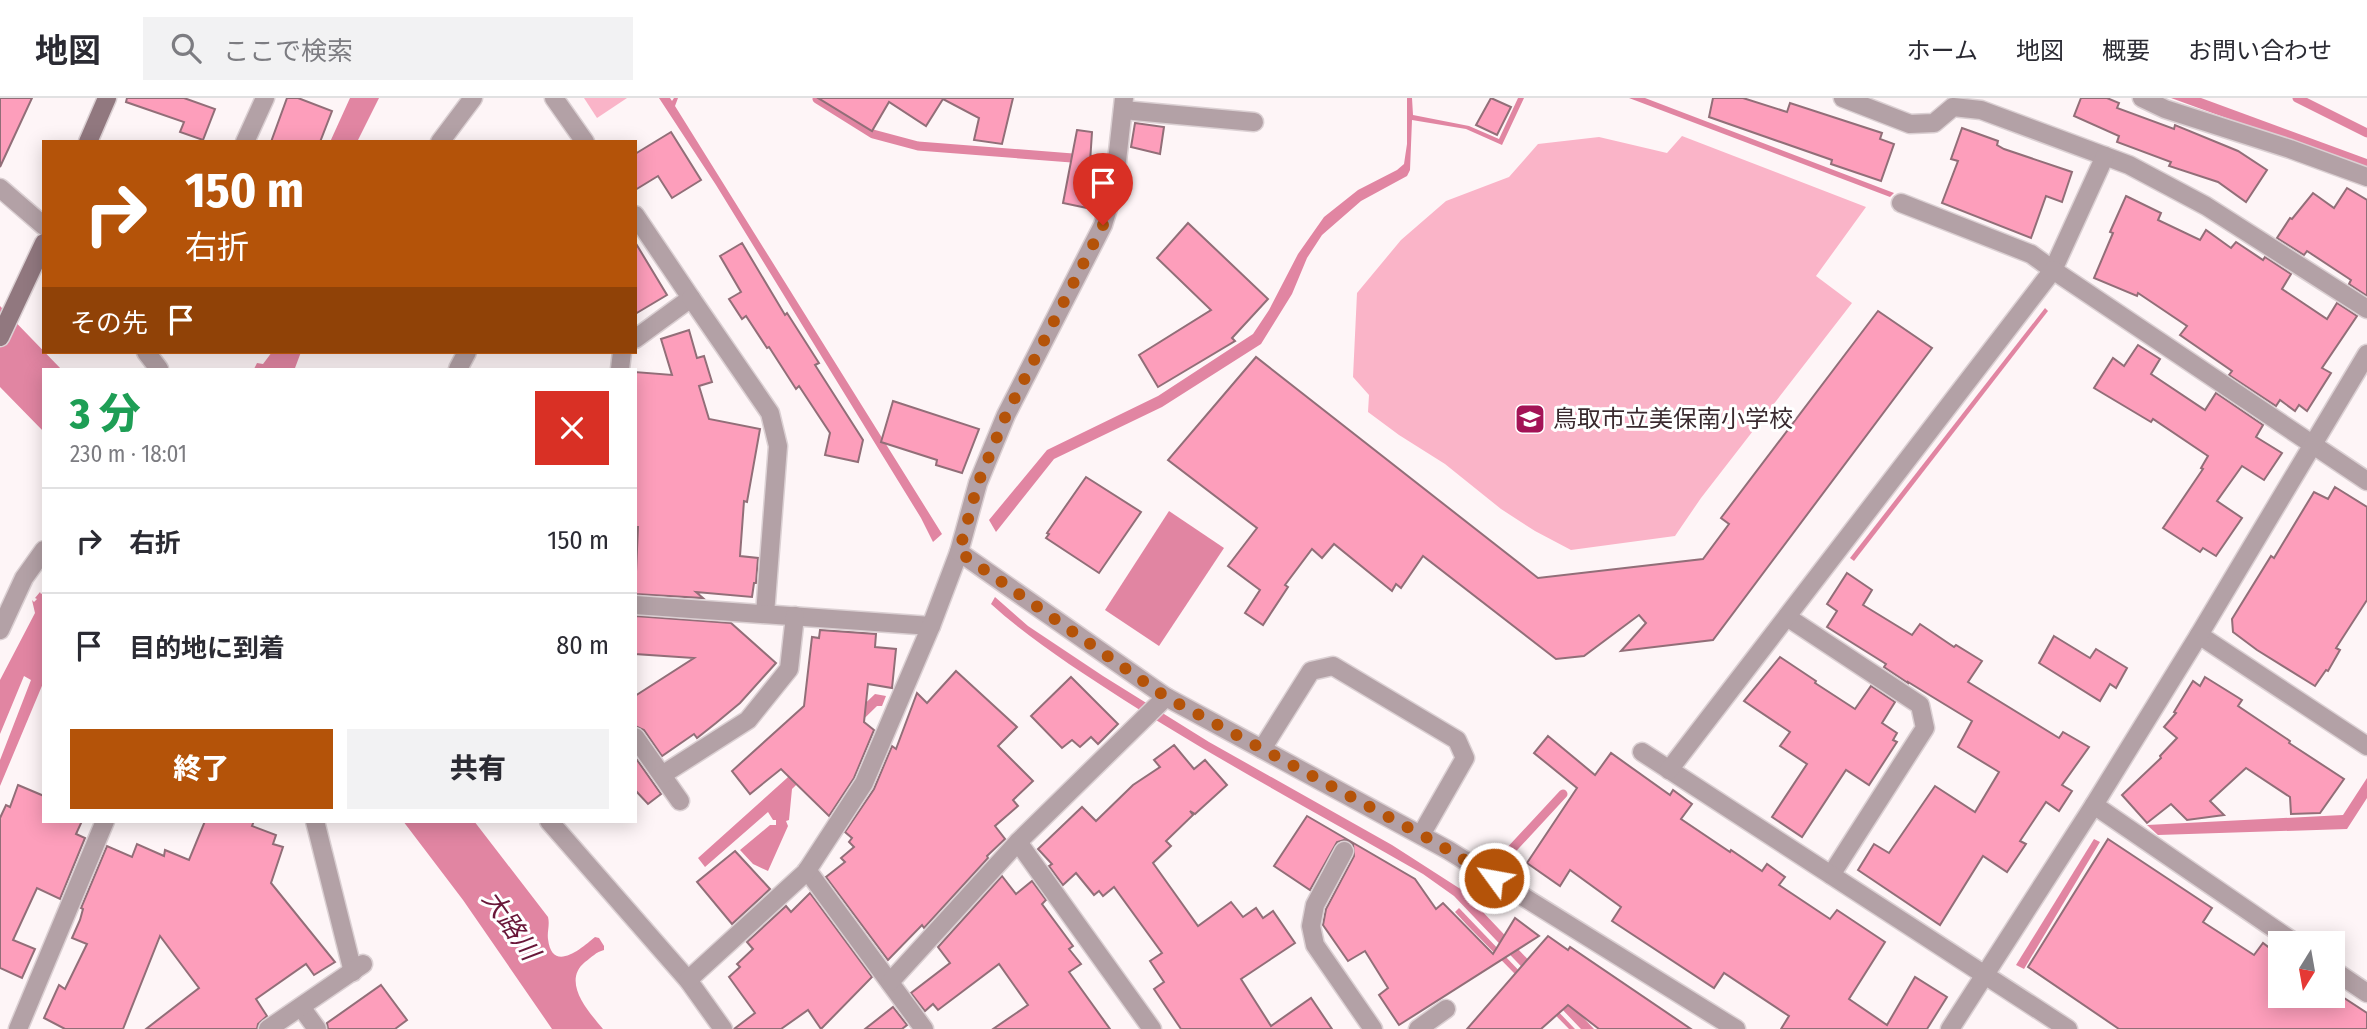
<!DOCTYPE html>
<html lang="ja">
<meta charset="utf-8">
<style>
:root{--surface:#fff;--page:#f2f2f3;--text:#2b2b33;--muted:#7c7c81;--line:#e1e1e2;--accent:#b45309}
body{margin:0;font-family:"Fira Sans Condensed","Noto Sans JP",sans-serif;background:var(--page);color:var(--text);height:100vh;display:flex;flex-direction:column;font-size:26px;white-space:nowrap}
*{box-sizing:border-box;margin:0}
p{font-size:23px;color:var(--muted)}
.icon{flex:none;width:38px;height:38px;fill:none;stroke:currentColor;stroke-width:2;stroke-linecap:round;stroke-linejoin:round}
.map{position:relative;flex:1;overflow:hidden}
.sheet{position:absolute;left:42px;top:270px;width:595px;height:455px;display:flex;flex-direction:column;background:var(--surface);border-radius:0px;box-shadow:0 4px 18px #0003}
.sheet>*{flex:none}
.top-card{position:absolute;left:42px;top:42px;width:595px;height:214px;border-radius:0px;box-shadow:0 4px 18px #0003;background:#b45309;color:#fff;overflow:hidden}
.needle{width:46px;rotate:191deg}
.buttons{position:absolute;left:2268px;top:833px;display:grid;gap:14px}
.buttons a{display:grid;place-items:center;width:77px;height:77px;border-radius:0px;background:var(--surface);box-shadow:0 4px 18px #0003;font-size:35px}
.pin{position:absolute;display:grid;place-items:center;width:60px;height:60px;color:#fff;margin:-72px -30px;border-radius:50% 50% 50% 0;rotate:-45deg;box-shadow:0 0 7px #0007}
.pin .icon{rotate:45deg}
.me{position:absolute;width:77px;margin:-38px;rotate:302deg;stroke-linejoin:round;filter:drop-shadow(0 0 5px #0008)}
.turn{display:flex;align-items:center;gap:24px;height:147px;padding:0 28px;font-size:32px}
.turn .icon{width:91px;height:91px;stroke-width:2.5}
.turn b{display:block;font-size:49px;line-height:60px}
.then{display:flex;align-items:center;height:66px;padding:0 28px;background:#0003;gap:14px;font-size:26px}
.round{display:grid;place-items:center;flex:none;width:74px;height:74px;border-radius:0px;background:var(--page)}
.headline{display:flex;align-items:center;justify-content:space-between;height:119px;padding:0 28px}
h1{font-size:42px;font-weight:800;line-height:52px;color:#1e9e55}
.action{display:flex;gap:14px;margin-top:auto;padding:14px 28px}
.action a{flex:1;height:80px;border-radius:0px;background:var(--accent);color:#fff;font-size:28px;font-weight:800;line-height:80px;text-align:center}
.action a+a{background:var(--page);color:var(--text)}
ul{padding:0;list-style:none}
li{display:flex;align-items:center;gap:21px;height:105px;padding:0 28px;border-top:2px solid var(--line)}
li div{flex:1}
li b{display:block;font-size:26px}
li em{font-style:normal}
header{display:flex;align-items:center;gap:42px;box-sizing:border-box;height:98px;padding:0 35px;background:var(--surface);border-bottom:2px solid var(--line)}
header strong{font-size:33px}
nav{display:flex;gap:38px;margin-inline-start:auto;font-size:24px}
.search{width:490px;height:63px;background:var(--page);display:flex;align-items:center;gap:18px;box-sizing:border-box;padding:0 24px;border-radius:0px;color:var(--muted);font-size:26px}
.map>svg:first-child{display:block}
</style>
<header>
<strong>地図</strong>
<div class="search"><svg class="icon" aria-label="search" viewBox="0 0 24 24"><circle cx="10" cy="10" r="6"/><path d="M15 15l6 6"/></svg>ここで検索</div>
<nav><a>ホーム</a><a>地図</a><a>概要</a><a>お問い合わせ</a></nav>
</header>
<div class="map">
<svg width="2367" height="931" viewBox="0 0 2367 931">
<rect width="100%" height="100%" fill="#fef5f7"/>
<!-- green -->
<g fill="#fab4c8">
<path d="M 584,0 L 627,0 L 597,20 Z"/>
<path d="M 1682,38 L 1866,109 L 1816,178 L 1852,205 L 1701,400 L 1675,438 L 1571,452 L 1535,433 L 1501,411 L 1445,366 L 1399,337 L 1368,314 L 1369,297 L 1353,279 L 1357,195 L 1401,142 L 1446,103 L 1509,79 L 1538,46 L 1599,39 L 1667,55 Z"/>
</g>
<!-- water -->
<g fill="#e185a2">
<path d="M 350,0 L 379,0 L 357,44 L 330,44 Z"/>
<path d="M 659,0 L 670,0 L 672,3 L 674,0 L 678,0 L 675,8 L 942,436 L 933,444 L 921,420 L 716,87 Z"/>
<path d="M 1407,0 L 1412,0 L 1413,17 L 1469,28 L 1499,41 L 1518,0 L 1524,0 L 1502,47 L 1466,31 L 1412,22 L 1410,72 L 1407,78 L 1361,103 L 1322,137 L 1307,160 L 1292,196 L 1261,246 L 1162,309 L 1054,361 L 996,434 L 989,422 L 1047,352 L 1158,298 L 1253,236 L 1269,212 L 1298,156 L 1324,119 L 1358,92 L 1397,72 L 1404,66 L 1407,46 Z"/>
<path d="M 1629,0 L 1645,0 L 1894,95 L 1890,99 Z"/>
<path d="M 2171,0 L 2201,0 L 2367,61 L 2367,71 Z"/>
<path d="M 0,208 L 61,271 L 44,271 L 44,334 L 0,289 Z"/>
<path d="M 2045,210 L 2048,213 L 1854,463 L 1850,460 Z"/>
<path d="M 272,254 L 301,254 L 295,270 L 297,271 L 254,271 L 257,265 L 263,266 Z"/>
<path d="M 1169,413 L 1224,450 L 1159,548 L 1105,512 Z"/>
<path d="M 40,494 L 41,496 L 44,494 L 44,583 L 0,688 L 0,662 L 31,582 L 24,578 L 0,636 L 0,582 L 35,515 L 32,502 L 34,504 L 37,501 L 35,500 Z"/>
<path d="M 995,499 L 1028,528 L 1103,578 L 1209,644 L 1392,747 L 1462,792 L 1594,931 L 1581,931 L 1454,798 L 1423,776 C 1323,718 1221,664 1124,602 C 1078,572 1032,543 991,506 Z"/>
<path d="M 875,596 L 886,598 L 882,608 L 877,608 L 792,691 L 789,722 L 786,723 L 788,728 L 768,773 L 753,766 L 740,752 L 770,727 L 776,727 L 776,722 L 773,722 L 768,714 L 705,769 L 698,760 L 787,680 Z"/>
<path d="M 2367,680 L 2367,700 L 2347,731 L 2158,737 L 2147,727 L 2343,717 Z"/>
<path d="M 403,723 L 474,723 L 548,819 C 550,827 547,834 548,841 C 552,876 582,850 595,839 L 599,840 L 604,848 L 604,852 C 596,854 592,859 585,864 C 561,884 589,914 603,931 L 552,931 L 463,802 Z"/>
<path d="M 2094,741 L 2100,744 L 2024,871 L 2016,867 Z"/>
<path d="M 1459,810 L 1575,931 L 1569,931 L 1467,827 L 1455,814 Z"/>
</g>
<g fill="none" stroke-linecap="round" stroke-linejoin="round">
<!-- stream -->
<g stroke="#e185a2" stroke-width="9">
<path d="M 2297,0 L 2367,35"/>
<path d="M 817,1 L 873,36 L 918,48 L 1111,63"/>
<path d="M 1486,779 L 1563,696"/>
</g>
</g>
<!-- building -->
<g fill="#fd9ebb" stroke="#926e78" stroke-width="2">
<path d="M 0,0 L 32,0 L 0,69 Z"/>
<path d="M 127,0 L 184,0 L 215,11 L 203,42 L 180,34 L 184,24 L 126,4 Z"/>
<path d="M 287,0 L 298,0 L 332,13 L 320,44 L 271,44 Z"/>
<path d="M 818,0 L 1013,0 L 1002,46 L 974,42 L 979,20 L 943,1 L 926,28 L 889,4 L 872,33 Z"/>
<path d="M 1491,0 L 1511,9 L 1497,37 L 1476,27 Z"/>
<path d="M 1713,0 L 1743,0 L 1787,14 L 1790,5 L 1882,35 L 1880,41 L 1894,46 L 1881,83 L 1831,66 L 1832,62 L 1709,19 Z"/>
<path d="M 2081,0 L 2107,0 L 2119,5 L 2117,10 L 2174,31 L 2175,27 L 2238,53 L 2267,72 L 2246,104 L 2218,84 L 2169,68 L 2171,64 L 2117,44 L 2119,38 L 2074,18 Z"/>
<path d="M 1135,25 L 1164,29 L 1160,56 L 1131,49 Z"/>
<path d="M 1962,30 L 1998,43 L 1997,47 L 2004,51 L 2072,74 L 2062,104 L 2046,98 L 2031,140 L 1942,105 L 1958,63 L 1951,61 Z"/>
<path d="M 1077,32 L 1092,34 L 1087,110 L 1063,105 Z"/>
<path d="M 671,34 L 701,82 L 672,100 L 658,78 L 635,92 L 635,56 Z"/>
<path d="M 2347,90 L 2367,102 L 2367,198 L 2349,186 L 2351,182 L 2307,153 L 2304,157 L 2277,140 L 2290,120 L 2292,121 L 2313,95 L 2334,110 Z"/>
<path d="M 2126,98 L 2161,115 L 2158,122 L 2200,142 L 2206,132 L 2231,150 L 2236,144 L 2263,162 L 2265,159 L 2291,176 L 2282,191 L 2327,221 L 2337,205 L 2357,218 L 2322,270 L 2331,275 L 2307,313 L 2299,307 L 2295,313 L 2280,302 L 2276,308 L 2229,277 L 2232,273 L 2180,237 L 2187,228 L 2138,195 L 2137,198 L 2094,180 L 2113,135 L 2110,134 Z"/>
<path d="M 1188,125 L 1268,201 L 1232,240 L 1235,243 L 1158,289 L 1139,257 L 1211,212 L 1157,160 Z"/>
<path d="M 635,144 L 667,197 L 635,216 Z"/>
<path d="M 742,145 L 785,217 L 787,215 L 819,265 L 815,267 L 863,342 L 858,364 L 825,357 L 830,335 L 799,288 L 796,291 L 769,249 L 767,250 L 746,218 L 742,221 L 729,201 L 741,194 L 720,158 Z"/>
<path d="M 1878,213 L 1932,250 L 1713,542 L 1621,553 L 1646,525 L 1639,517 L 1584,558 L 1556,561 L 1423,458 L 1401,490 L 1396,486 L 1392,493 L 1334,446 L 1322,460 L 1312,451 L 1285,487 L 1288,489 L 1263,527 L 1245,515 L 1260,492 L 1228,468 L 1257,430 L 1168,362 L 1256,259 L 1538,480 L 1703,461 L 1729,426 L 1721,420 Z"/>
<path d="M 689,232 L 697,260 L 704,258 L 712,284 L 699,288 L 709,321 L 760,331 L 747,404 L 744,403 L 740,458 L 758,460 L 756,485 L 754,485 L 752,499 L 696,494 L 703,500 L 635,496 L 638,429 L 635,429 L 635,274 L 672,277 L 661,241 Z"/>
<path d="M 2138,247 L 2160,261 L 2151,276 L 2205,312 L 2216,295 L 2263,327 L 2256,339 L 2282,355 L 2264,382 L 2242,368 L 2217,403 L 2242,420 L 2216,458 L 2203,450 L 2200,454 L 2163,430 L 2203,371 L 2201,370 L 2208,358 L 2153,321 L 2151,324 L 2094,290 L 2113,260 L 2124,268 Z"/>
<path d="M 893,303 L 979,331 L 962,375 L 936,367 L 937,362 L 881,344 Z"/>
<path d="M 1086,379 L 1141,414 L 1099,475 L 1046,440 L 1049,436 L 1047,435 Z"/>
<path d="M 2335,389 L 2367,409 L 2367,502 L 2336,550 L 2340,552 L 2328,573 L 2326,572 L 2315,588 L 2257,552 L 2233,534 L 2232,521 L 2271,458 L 2274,460 L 2314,394 L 2328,401 Z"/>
<path d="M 1847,475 L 1872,492 L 1863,507 L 1912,537 L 1920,526 L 1954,549 L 1956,547 L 1982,563 L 1968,584 L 2059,640 L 2063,634 L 2089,649 L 2062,687 L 2072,693 L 2059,713 L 2046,704 L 2020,743 L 2026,746 L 2007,774 L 1983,758 L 1940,827 L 1858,772 L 1874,746 L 1889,755 L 1935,688 L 1975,714 L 1999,674 L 1958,649 L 1972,623 L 1908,584 L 1908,585 L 1884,569 L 1886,566 L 1827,529 L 1837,513 L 1827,506 Z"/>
<path d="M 635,518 L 731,525 L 776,565 L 740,605 L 716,625 L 697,640 L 694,636 L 662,658 L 644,632 L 635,628 L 635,598 L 694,560 L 635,556 Z"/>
<path d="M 820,532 L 876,536 L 875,549 L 896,551 L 892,590 L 868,586 L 864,624 L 874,632 L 854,680 L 829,718 L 781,671 L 750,696 L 732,673 L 804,608 L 812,539 L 819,540 Z"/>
<path d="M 2054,538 L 2090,560 L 2096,551 L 2127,570 L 2116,590 L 2110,586 L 2100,603 L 2039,565 Z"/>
<path d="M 1780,559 L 1816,583 L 1815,585 L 1855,611 L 1871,588 L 1895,604 L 1882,625 L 1897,635 L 1893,642 L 1897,644 L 1869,687 L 1846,672 L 1802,739 L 1772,719 L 1807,666 L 1780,648 L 1790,634 L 1744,603 Z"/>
<path d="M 956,573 L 1017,629 L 998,648 L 1033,683 L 1013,702 L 1018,708 L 995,728 L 1005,741 L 987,758 L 988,760 L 924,830 L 922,827 L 888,862 L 826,779 L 845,764 L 841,760 L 854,749 L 849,744 L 852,740 L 845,734 L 874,691 L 892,648 L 896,651 L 917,595 L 927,605 Z"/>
<path d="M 1071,579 L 1118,626 L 1098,646 L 1091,639 L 1080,649 L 1072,642 L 1062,650 L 1031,618 Z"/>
<path d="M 2205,579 L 2242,602 L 2238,608 L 2290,643 L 2289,645 L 2344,681 L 2320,715 L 2291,716 L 2290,699 L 2246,670 L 2210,703 L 2224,717 L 2187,722 L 2171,706 L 2147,725 L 2122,697 L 2161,660 L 2160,658 L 2177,640 L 2164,629 L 2176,615 L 2174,614 L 2193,583 L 2200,588 Z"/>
<path d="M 1548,638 L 1595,677 L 1611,655 L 1670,697 L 1673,692 L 1692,706 L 1681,721 L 1730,754 L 1731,752 L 1762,773 L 1767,766 L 1785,779 L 1779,787 L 1830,821 L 1837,812 L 1885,844 L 1849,901 L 1887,927 L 1915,879 L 1947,899 L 1927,931 L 1781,931 L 1789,918 L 1724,875 L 1714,890 L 1612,823 L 1621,809 L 1570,772 L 1560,788 L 1527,765 L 1577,690 L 1534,655 Z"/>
<path d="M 1174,647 L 1194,671 L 1205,662 L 1227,687 L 1195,716 L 1190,713 L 1193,717 L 1166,743 L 1171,748 L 1153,765 L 1198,828 L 1231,804 L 1243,819 L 1256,810 L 1263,820 L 1273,813 L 1295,845 L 1241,881 L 1271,928 L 1311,900 L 1332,931 L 1181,931 L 1154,891 L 1164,884 L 1150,863 L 1162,855 L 1114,789 L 1103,798 L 1099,793 L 1094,797 L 1076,775 L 1063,787 L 1049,768 L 1052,766 L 1038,751 L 1082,709 L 1096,723 L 1133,687 L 1160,669 L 1154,662 Z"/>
<path d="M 635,659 L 661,696 L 648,706 L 635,692 Z"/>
<path d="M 18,687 L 44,698 L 44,723 L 82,723 L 76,736 L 85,740 L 60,801 L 37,790 L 13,842 L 35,851 L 22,880 L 0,870 L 0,720 L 6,707 L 10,709 Z"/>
<path d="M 1307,718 L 1415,781 L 1436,811 L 1443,805 L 1493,856 L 1515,820 L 1539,838 L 1399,927 L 1379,897 L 1388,890 L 1365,853 L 1348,863 L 1323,827 L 1326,811 L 1354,758 L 1353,746 L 1344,742 L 1337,744 L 1310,792 L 1274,768 Z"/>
<path d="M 205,723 L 254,723 L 252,728 L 276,737 L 273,746 L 283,749 L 271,785 L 335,864 L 314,877 L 306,866 L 256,901 L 267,918 L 258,926 L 257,931 L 146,931 L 199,890 L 160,838 L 123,931 L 65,931 L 44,920 L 59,887 L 65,891 L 87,846 L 72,840 L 80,822 L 83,811 L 81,810 L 107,748 L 132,759 L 137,746 L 164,758 L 165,752 L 189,762 Z"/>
<path d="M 2108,741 L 2212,810 L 2203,824 L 2254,857 L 2263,845 L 2280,858 L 2280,898 L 2341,898 L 2367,915 L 2367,931 L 2119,931 L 2028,869 Z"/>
<path d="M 735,753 L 770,791 L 732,826 L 697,784 Z"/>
<path d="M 1002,778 L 1016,796 L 1032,783 L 1046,802 L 1042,806 L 1073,848 L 1069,851 L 1081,866 L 1069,874 L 1110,931 L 993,931 L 1028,907 L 999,866 L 938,912 L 933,906 L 925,913 L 911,895 L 950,865 L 938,849 Z"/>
<path d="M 810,795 L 872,879 L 821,931 L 808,912 L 781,931 L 734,931 L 755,915 L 729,879 L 740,869 L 737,866 L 753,851 L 747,844 L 786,808 L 791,814 Z"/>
<path d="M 1548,838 L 1568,852 L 1570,849 L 1691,931 L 1599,931 L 1568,907 L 1541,931 L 1467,931 Z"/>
<path d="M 381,887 L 407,922 L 395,931 L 328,931 L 327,925 Z"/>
<path d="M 893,909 L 907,927 L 902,931 L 865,931 Z"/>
</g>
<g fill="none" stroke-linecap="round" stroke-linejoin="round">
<!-- minor casing -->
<g stroke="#dbd0d3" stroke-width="21">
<g id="minor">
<path d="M 554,0 L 585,44"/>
<path d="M 1843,0 L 1910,26 L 1934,25 L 1953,9 L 1981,12 L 2129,67 L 2206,108 L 2367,211"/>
<path d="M 2142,0 L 2165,11 L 2290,51 L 2367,79"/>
<path d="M 1123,12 L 1254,24"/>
<path d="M 245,44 L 265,0"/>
<path d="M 440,44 L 473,0"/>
<path d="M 0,90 L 44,128"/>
<path d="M 1901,105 L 2031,156 L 2053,172 L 2105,58"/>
<path d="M 635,117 L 691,200 L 635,241"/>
<path d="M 691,200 L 770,315 L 778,348 L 765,516"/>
<path d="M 146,254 L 159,271"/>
<path d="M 458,271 L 467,254"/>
<path d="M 620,271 L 622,254"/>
<path d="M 635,507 L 931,528"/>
<path d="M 1787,519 L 1920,607 L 1925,630 L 1831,777"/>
<path d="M 0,532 L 24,480 L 44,452"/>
<path d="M 2199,537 L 2367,648"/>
<path d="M 1166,599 L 1448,752 L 1736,931"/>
<path d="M 635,639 L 680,703"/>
<path d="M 1262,651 L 1311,573 L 1333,568 L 1457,642 L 1465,660 L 1421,737"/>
<path d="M 1642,654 L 2068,931"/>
<path d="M 1669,672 L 2053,172 L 2367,383"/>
<path d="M 662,677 L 748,622 L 789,571 L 795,518"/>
<path d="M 2094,707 L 2295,845"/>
<path d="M 315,723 L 353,874"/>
<path d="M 549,723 L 688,882 L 723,931"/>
<path d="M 1018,744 L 1152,931"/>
<path d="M 1344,753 L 1315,807 L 1311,828 L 1315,847 L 1373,931"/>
<path d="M 807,772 L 924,931"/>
<path d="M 2333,872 L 2367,895"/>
<path d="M 688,882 L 806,774 L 864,685 L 931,528 L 959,454 L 978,385 L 1006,317 L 1103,127 L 1114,90 L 1124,0"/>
<path d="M 890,884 L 1018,744 L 1166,599 L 959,454"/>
<path d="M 301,909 L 317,931"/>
<path d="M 18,931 L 105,723"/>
<path d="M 268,931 L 363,866"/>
<path d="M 1418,931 L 1446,911"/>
<path d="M 1950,931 L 2094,707 L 2199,537 L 2367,256"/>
</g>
</g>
<!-- secondary casing -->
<g stroke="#dbd0d3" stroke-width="21">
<g id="secondary">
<path d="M 88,44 L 107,0"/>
<path d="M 0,239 L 44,145"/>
</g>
</g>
<!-- minor -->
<use href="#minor" stroke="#b3a1a6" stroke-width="18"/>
<!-- secondary -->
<use href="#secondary" stroke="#91787f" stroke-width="18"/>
</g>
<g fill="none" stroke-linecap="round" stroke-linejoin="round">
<!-- route -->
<path stroke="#b45309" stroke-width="12" stroke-dasharray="0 21.6" d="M 1103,127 L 1006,317 L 978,385 L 959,454 L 1166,599 L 1435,744 L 1494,780"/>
</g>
<!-- icons -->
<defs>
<g id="school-square" transform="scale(1.575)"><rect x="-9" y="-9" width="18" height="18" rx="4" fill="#a31356" stroke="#fff"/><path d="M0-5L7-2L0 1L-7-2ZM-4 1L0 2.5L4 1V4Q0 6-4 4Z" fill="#fff"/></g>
</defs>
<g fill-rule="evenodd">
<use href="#school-square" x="1530" y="321"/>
</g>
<g text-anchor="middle" stroke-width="6" stroke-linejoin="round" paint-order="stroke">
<!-- poi labels -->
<g font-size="24" fill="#3a2a2f" stroke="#fff" text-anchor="start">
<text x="1553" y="329">鳥取市立美保南小学校</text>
</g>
<!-- water labels -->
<g font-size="26" font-style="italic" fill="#691739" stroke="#fff">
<text transform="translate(511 827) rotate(55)" y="9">大路川</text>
</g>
</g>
</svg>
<div class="buttons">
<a><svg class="needle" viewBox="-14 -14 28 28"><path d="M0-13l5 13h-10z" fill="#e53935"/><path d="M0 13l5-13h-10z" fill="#7c7c81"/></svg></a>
</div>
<div class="pin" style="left:1103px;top:127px;background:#d93025"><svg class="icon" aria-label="arrive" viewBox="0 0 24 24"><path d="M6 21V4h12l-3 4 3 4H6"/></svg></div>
<svg class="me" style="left:1494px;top:780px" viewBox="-20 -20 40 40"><circle r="17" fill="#b45309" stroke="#fff" stroke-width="3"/><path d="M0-11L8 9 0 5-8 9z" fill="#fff"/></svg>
<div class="top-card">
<div class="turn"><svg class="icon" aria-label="right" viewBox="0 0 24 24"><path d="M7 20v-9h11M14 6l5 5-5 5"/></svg><div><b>150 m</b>右折</div></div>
<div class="then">その先<svg class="icon" aria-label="arrive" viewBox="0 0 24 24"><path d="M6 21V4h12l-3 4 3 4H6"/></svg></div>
</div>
<section class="sheet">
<div class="headline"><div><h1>3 分</h1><p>230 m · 18:01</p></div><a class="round" style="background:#d93025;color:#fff"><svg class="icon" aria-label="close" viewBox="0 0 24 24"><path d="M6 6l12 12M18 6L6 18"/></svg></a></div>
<ul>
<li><svg class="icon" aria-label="right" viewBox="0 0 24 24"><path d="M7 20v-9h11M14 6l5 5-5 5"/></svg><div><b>右折</b></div><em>150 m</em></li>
<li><svg class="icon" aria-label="arrive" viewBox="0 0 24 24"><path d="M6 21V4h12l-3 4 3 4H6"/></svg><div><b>目的地に到着</b></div><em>80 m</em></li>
</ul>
<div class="action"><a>終了</a><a>共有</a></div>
</section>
</div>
